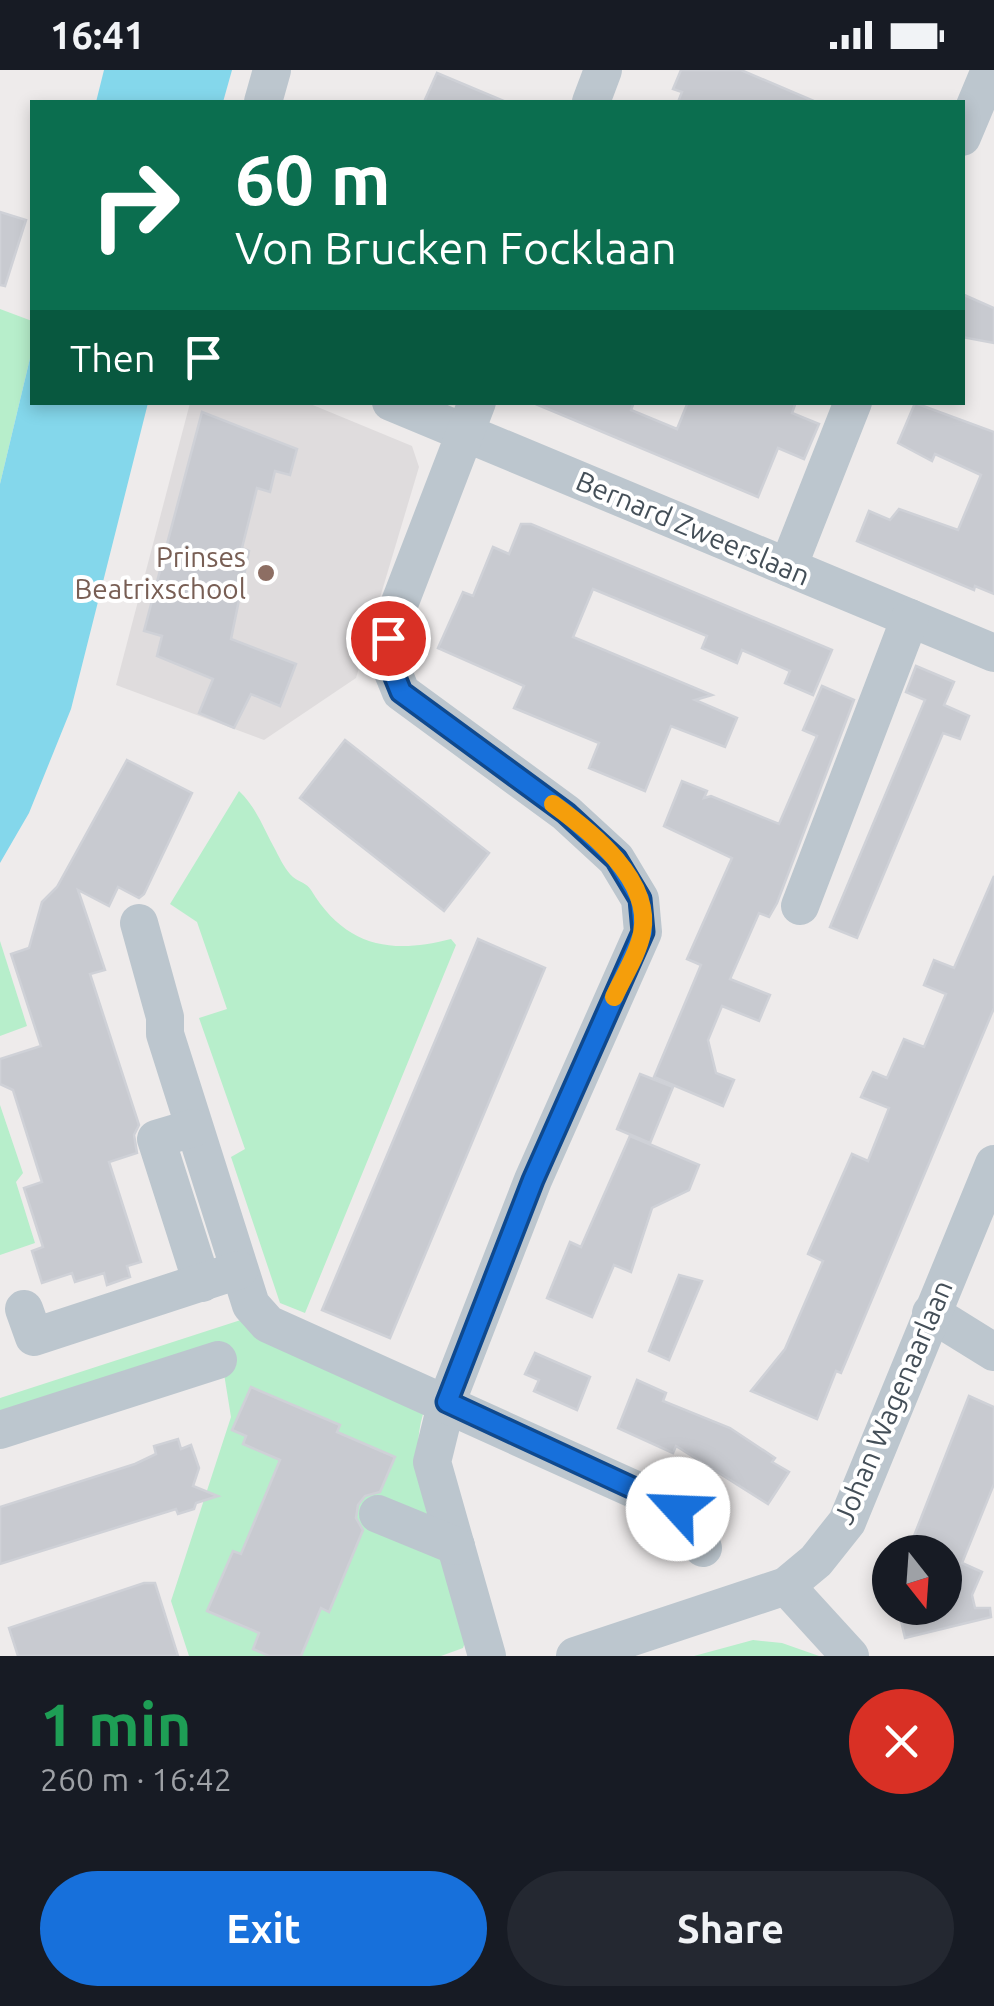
<!DOCTYPE html>
<meta charset="utf-8">
<style>
:root{--surface:#171b24;--page:#242831;--text:#f1f3f6;--muted:#9ea1a6;--accent:#1770db}
body{margin:0;font-family:Ubuntu,sans-serif;background:var(--page);color:var(--text);height:100vh;display:flex;flex-direction:column;font-size:38px;white-space:nowrap}
*{box-sizing:border-box;margin:0}
p{font-size:32px;color:var(--muted)}
.icon{flex:none;width:55px;height:55px;fill:none;stroke:currentColor;stroke-width:2;stroke-linecap:round;stroke-linejoin:round}
.map{position:relative;height:1586px;overflow:hidden}
.sheet{display:flex;flex-direction:column;background:var(--surface);flex:1}
.sheet>*{flex:none}
.banner{position:absolute;left:30px;top:30px;width:935px;height:305px;border-radius:0px;box-shadow:0 5px 15px #0003;background:#0b6e4f;color:#fff;overflow:hidden}
.needle{width:65px;rotate:163deg}
.fabs{position:absolute;left:872px;top:1465px;display:grid;gap:20px}
.fabs a{display:grid;place-items:center;width:90px;height:90px;border-radius:50%;background:var(--surface);box-shadow:0 5px 15px #0003;font-size:50px}
.pin{position:absolute;display:grid;place-items:center;width:85px;height:85px;color:#fff;margin:-42px;border:5px solid #fff;border-radius:50%;box-shadow:0 2px 10px #0007}
.me{position:absolute;width:110px;margin:-55px;rotate:295deg;stroke-linejoin:round;filter:drop-shadow(0 0 8px #0008)}
.turn{display:flex;align-items:center;gap:35px;height:210px;padding:0 40px;font-size:45px}
.turn .icon{width:130px;height:130px;stroke-width:2.5}
.turn b{display:block;font-size:70px;line-height:85px}
.then{display:flex;align-items:center;height:95px;padding:0 40px;background:#0003;gap:20px;font-size:38px}
.round{display:grid;place-items:center;flex:none;width:105px;height:105px;border-radius:52px;background:var(--page)}
.head{display:flex;align-items:center;justify-content:space-between;height:170px;padding:0 40px}
h1{font-size:60px;font-weight:700;line-height:75px;color:#1e9e55}
.cta{display:flex;gap:20px;margin-top:auto;padding:20px 40px}
.cta a{flex:1;height:115px;border-radius:60px;background:var(--accent);color:#fff;font-size:40px;font-weight:700;line-height:115px;text-align:center}
.cta a+a{background:var(--page);color:var(--text)}
.status{display:flex;justify-content:space-between;align-items:center;height:70px;padding:0 50px;background:var(--surface);direction:ltr}
.status svg{height:28px;fill:currentColor}
.map>svg:first-child{display:block}
</style>
<div class="status"><b>16:41</b><svg viewBox="0 0 49 12"><path d="M0 12V9h3v3zM5 12V6h3v6zM10 12V3h3v9zM15 12V0h3v12zM26 1h20v11H26zM47 4h2v5h-2z"/></svg></div>
<div class="map">
<svg width="994" height="1586" viewBox="0 0 994 1586">
<rect width="100%" height="100%" fill="#eeebeb"/>
<!-- education -->
<path fill="#dfdcdd" d="M 190,333 L 308,333 L 412,376 L 419,397 L 356,608 L 264,670 L 116,615 Z"/>
<!-- green -->
<g fill="#b7eecb">
<path d="M 0,239 L 32,251 L 32,280 L 0,414 Z"/>
<path d="M 239,721 C 257,738 264,760 276,781 C 280,789 286,801 293,807 C 299,812 307,813 311,820 C 345,876 390,885 451,869 L 456,875 L 305,1243 L 280,1233 L 231,1087 L 245,1079 L 199,948 L 227,939 L 197,852 L 170,834 Z"/>
<path d="M 0,871 L 27,956 L 0,966 Z"/>
<path d="M 0,1035 L 23,1103 L 16,1112 L 35,1173 L 0,1185 Z"/>
<path d="M 250,1247 L 423,1344 C 403,1410 447,1499 468,1564 L 463,1578 L 441,1586 L 189,1586 L 171,1531 L 231,1347 L 220,1279 L 0,1351 L 0,1328 Z"/>
<path d="M 753,1570 L 782,1573 L 819,1586 L 694,1586 Z"/>
</g>
<!-- water -->
<g fill="#84d7eb">
<path d="M 104,0 L 232,0 L 223,32 L 96,32 Z"/>
<path d="M 32,280 L 32,332 L 148,333 L 71,639 L 29,743 L 0,793 L 0,414 Z"/>
</g>
<!-- building -->
<g fill="#c8cad0" stroke="#cfd1d7" stroke-width="2.5">
<path d="M 681,0 L 741,0 L 816,32 L 678,32 L 682,22 L 673,19 Z"/>
<path d="M 437,3 L 506,32 L 424,32 Z"/>
<path d="M 0,142 L 26,150 L 5,216 L 0,215 Z"/>
<path d="M 962,224 L 994,238 L 994,273 L 962,267 Z"/>
<path d="M 531,332 L 634,332 L 631,340 L 677,359 L 688,332 L 796,332 L 792,343 L 819,354 L 804,389 L 778,378 L 758,427 Z"/>
<path d="M 915,333 L 994,362 L 994,524 L 975,516 L 974,520 L 857,471 L 869,441 L 890,450 L 899,439 L 958,460 L 981,405 L 935,384 L 932,391 L 898,373 Z"/>
<path d="M 202,342 L 297,379 L 290,405 L 275,401 L 270,422 L 257,418 L 242,478 L 249,481 L 231,569 L 296,594 L 280,636 L 251,624 L 234,658 L 199,643 L 213,609 L 157,586 L 162,566 L 144,561 Z"/>
<path d="M 521,454 L 531,454 L 832,580 L 813,625 L 785,613 L 790,601 L 742,580 L 737,593 L 702,578 L 707,566 L 593,519 L 573,567 L 712,625 L 695,630 L 737,648 L 725,677 L 671,656 L 645,721 L 589,698 L 599,673 L 514,638 L 524,616 L 438,578 L 463,522 L 473,526 L 493,477 L 509,484 Z"/>
<path d="M 916,596 L 954,612 L 944,635 L 969,646 L 960,669 L 943,663 L 857,868 L 830,857 L 925,630 L 906,622 Z"/>
<path d="M 822,616 L 854,630 L 777,833 L 769,847 L 759,843 L 730,909 L 770,925 L 759,951 L 722,936 L 708,970 L 716,1003 L 734,1010 L 723,1036 L 654,1007 L 701,895 L 687,889 L 732,788 L 664,756 L 682,711 L 707,721 L 704,728 L 711,726 L 779,754 L 817,666 L 803,660 Z"/>
<path d="M 345,670 L 489,783 L 444,841 L 300,728 Z"/>
<path d="M 127,690 L 192,723 L 144,824 L 139,828 L 118,817 L 109,836 L 78,820 L 105,900 L 90,904 L 139,1055 L 134,1065 L 137,1083 L 109,1092 L 141,1192 L 127,1196 L 130,1207 L 107,1215 L 104,1203 L 75,1212 L 72,1203 L 42,1213 L 32,1181 L 43,1177 L 24,1118 L 42,1112 L 13,1020 L 0,1014 L 0,989 L 41,976 L 11,884 L 29,878 L 42,832 L 57,817 Z"/>
<path d="M 994,806 L 994,938 L 841,1303 L 836,1301 L 817,1349 L 751,1321 L 785,1279 L 823,1191 L 808,1184 L 852,1084 L 868,1091 L 889,1038 L 861,1027 L 867,1014 L 873,1002 L 887,1008 L 904,969 L 924,977 L 946,924 L 924,915 L 934,890 L 954,898 Z"/>
<path d="M 478,869 L 545,898 L 390,1268 L 322,1240 Z"/>
<path d="M 640,1004 L 673,1017 L 650,1073 L 617,1059 Z"/>
<path d="M 630,1066 L 699,1095 L 689,1120 L 652,1138 L 631,1202 L 614,1195 L 592,1247 L 547,1228 L 570,1172 L 581,1177 Z"/>
<path d="M 679,1205 L 702,1211 L 669,1290 L 649,1281 Z"/>
<path d="M 535,1283 L 590,1307 L 577,1340 L 534,1321 L 539,1310 L 525,1304 Z"/>
<path d="M 637,1310 L 666,1323 L 663,1331 L 730,1358 L 775,1388 L 772,1392 L 789,1402 L 768,1434 L 676,1376 L 673,1383 L 618,1358 Z"/>
<path d="M 251,1317 L 340,1355 L 337,1362 L 395,1387 L 380,1422 L 365,1426 L 358,1435 L 356,1448 L 363,1460 L 329,1542 L 321,1538 L 301,1586 L 269,1586 L 253,1579 L 259,1563 L 207,1541 L 233,1481 L 241,1484 L 280,1390 L 243,1374 L 246,1366 L 232,1360 Z"/>
<path d="M 969,1326 L 994,1337 L 994,1414 L 962,1493 L 982,1502 L 972,1525 L 975,1538 L 990,1538 L 991,1547 L 905,1568 L 898,1538 L 945,1538 L 945,1482 L 912,1471 Z"/>
<path d="M 178,1369 L 181,1379 L 191,1375 L 199,1398 L 193,1416 L 218,1426 L 196,1433 L 194,1439 L 178,1444 L 176,1439 L 0,1494 L 0,1437 L 135,1394 L 156,1384 L 154,1376 Z"/>
<path d="M 144,1513 L 155,1513 L 178,1586 L 18,1586 L 9,1558 Z"/>
</g>
<g fill="none" stroke-linecap="round" stroke-linejoin="round">
<!-- minor -->
<g stroke="#bcc6ce" stroke-width="38">
<path d="M 263,32 L 272,0"/>
<path d="M 591,32 L 603,0"/>
<path d="M 962,67 L 990,0"/>
<path d="M 391,332 L 994,583"/>
<path d="M 477,332 L 397,540 L 388,568 L 388,590 L 401,622 L 566,743 L 616,789 L 640,829 L 643,862 L 533,1110 L 447,1331 L 432,1392 L 487,1586"/>
<path d="M 788,497 L 853,332"/>
<path d="M 800,836 L 910,548"/>
<path d="M 139,853 L 165,947 L 165,964 L 251,1235 L 268,1254 L 678,1439 L 703,1478"/>
<path d="M 193,1058 L 156,1069 L 202,1213"/>
<path d="M 24,1239 L 34,1267 L 239,1200"/>
<path d="M 931,1243 L 994,1282"/>
<path d="M 0,1360 L 218,1290"/>
<path d="M 378,1444 L 456,1476"/>
<path d="M 786,1516 L 850,1586"/>
<path d="M 575,1586 L 786,1516 L 816,1491 L 847,1452 L 994,1094"/>
</g>
</g>
<g fill="none" stroke-linecap="round" stroke-linejoin="round">
<!-- route casing -->
<g stroke="#0f498e" stroke-width="25">
<path id="route" d="M 388,568 L 388,590 L 401,622 L 566,743 L 616,789 L 640,829 L 643,862 L 533,1110 L 447,1332 L 678,1439"/>
</g>
<!-- route -->
<use href="#route" stroke="#1770db" stroke-width="18"/>
<!-- slow -->
<path stroke="#f59e0b" stroke-width="18" d="M 553,734 C 590,761 653,810 642,863 C 638,884 623,907 614,927"/>
</g>
<!-- markers -->
<circle fill="#8d6e63" stroke="#fff" stroke-width="4" cx="266" cy="503" r="10"/>
<g text-anchor="middle" stroke-width="8" stroke-linejoin="round" paint-order="stroke">
<!-- street labels -->
<g font-size="28" fill="#444f58" stroke="#fff">
<text transform="translate(693 458) rotate(23)" y="10">Bernard Zweerslaan</text>
<text transform="translate(893 1332) rotate(-67)" y="10">Johan Wagenaarlaan</text>
</g>
<!-- education labels -->
<g font-size="28" fill="#785e54" stroke="#fff" text-anchor="end">
<text x="246" y="497">Prinses<tspan x="246" dy="32">Beatrixschool</tspan></text>
</g>
</g>
</svg>
<div class="fabs">
<a><svg class="needle" viewBox="-14 -14 28 28"><path d="M0-13l5 13h-10z" fill="#e53935"/><path d="M0 13l5-13h-10z" fill="#9ea1a6"/></svg></a>
</div>
<div class="pin" style="left:388px;top:568px;background:#d93025"><svg class="icon" aria-label="arrive" viewBox="0 0 24 24"><path d="M6 21V4h12l-3 4 3 4H6"/></svg></div>
<svg class="me" style="left:678px;top:1439px" viewBox="-20 -20 40 40"><circle r="19" fill="#fff"/><path d="M0-13L10 11 0 6-10 11z" fill="#1770db"/></svg>
<div class="banner">
<div class="turn"><svg class="icon" aria-label="right" viewBox="0 0 24 24"><path d="M7 20v-9h11M14 6l5 5-5 5"/></svg><div><b>60 m</b>Von Brucken Focklaan</div></div>
<div class="then">Then<svg class="icon" aria-label="arrive" viewBox="0 0 24 24"><path d="M6 21V4h12l-3 4 3 4H6"/></svg></div>
</div>
</div>
<section class="sheet">
<div class="head"><div><h1>1 min</h1><p>260 m · 16:42</p></div><a class="round" style="background:#d93025;color:#fff"><svg class="icon" aria-label="close" viewBox="0 0 24 24"><path d="M6 6l12 12M18 6L6 18"/></svg></a></div>
<div class="cta"><a>Exit</a><a>Share</a></div>
</section>
